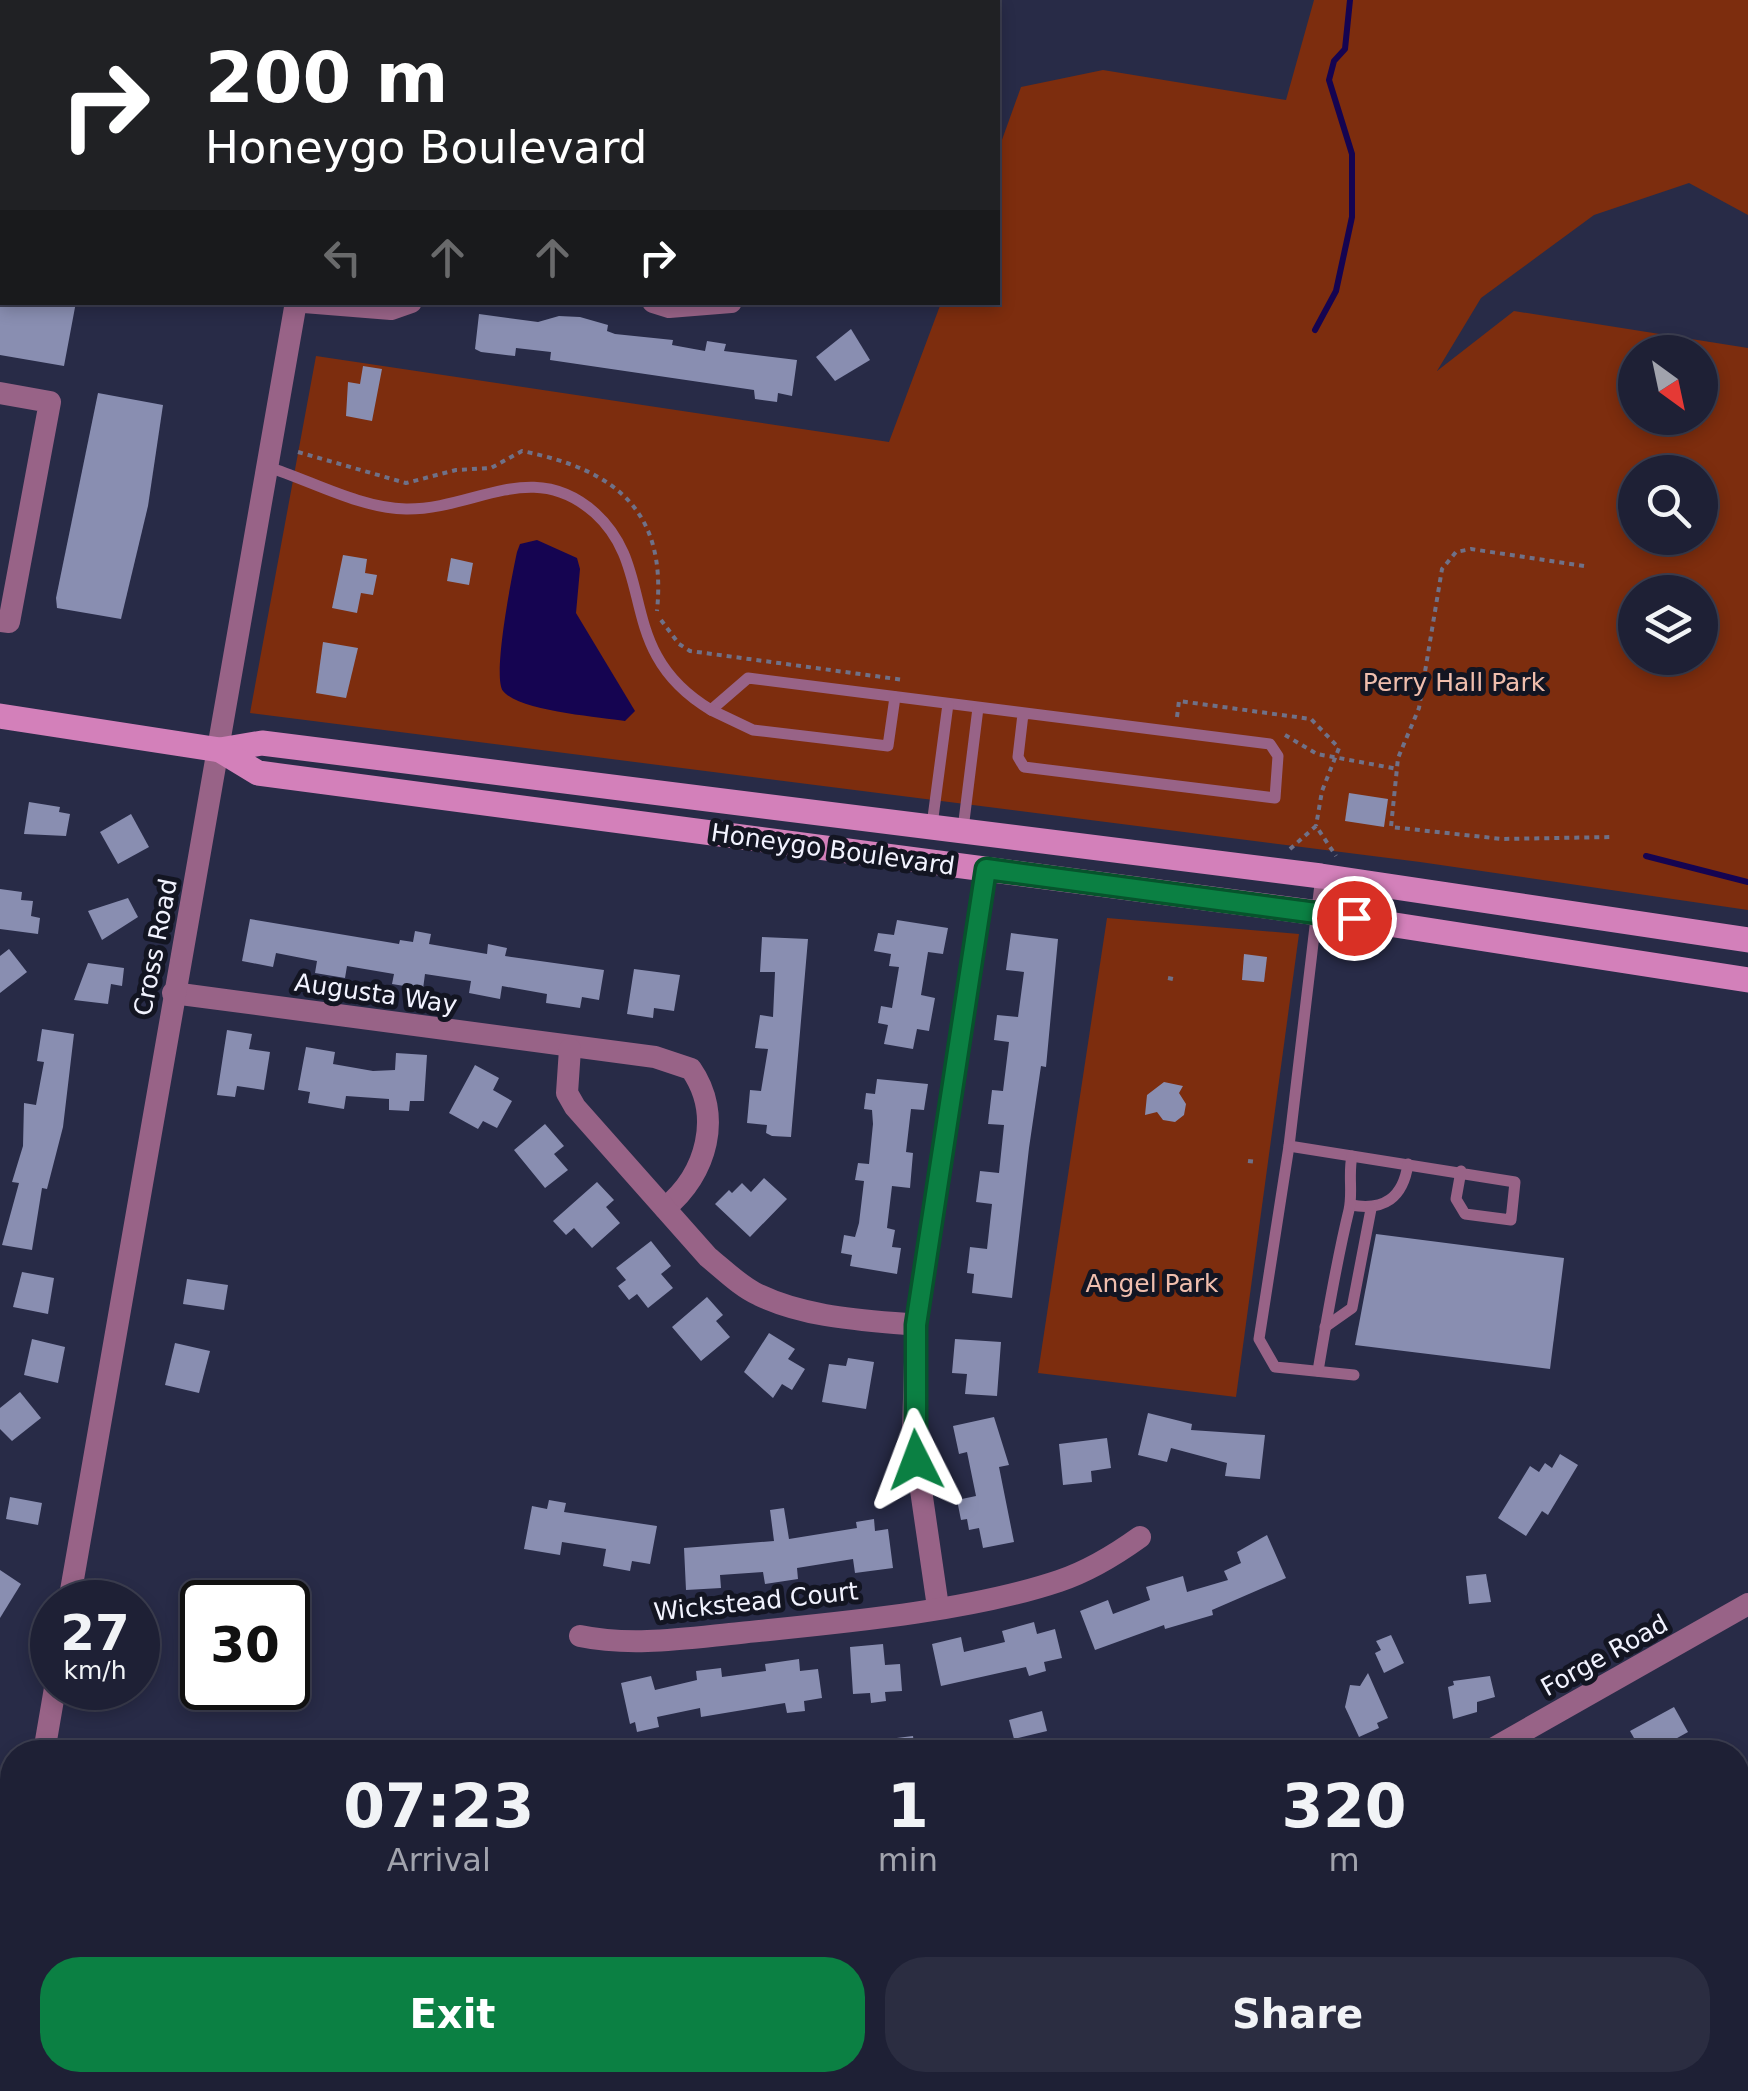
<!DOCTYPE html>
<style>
:root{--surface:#1e2035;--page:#2b2d41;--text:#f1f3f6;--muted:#a1a3ad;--line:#3c3e50;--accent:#0b8043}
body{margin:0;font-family:"DejaVu Sans",sans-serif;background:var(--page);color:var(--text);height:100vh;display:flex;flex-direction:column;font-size:38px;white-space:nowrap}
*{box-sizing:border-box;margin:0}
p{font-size:32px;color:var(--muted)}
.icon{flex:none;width:55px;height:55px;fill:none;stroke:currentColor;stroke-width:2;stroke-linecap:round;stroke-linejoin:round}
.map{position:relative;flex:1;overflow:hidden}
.sheet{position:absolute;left:0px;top:1740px;width:1750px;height:352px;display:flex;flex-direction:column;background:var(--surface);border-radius:40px 40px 0 0;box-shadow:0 5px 15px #0003,0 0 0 2px var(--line)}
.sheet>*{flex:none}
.banner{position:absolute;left:0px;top:0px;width:1000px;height:305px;box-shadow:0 5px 15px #0003,0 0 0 2px var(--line);background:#202124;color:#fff;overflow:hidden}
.needle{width:65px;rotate:147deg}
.fabs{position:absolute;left:1618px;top:335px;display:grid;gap:20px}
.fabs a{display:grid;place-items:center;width:100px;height:100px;border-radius:50%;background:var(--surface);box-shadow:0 5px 15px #0003,0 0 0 2px var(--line);font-size:50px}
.speed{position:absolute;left:30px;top:1580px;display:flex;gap:20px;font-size:50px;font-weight:700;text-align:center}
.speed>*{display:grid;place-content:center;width:130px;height:130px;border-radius:50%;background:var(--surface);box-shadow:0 5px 15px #0003,0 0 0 2px var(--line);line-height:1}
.speed small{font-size:25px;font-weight:400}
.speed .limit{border:5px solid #111;border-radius:15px;background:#fff;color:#111}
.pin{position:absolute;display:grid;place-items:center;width:85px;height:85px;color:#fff;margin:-42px;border:5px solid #fff;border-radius:50%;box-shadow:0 2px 10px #0007}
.me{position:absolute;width:110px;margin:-55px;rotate:357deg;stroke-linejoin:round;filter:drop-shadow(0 0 8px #0008)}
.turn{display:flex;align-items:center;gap:35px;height:210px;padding:0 40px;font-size:45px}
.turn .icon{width:130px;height:130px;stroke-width:2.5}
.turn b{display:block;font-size:70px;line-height:85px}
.lanes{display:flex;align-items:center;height:95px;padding:0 40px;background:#0003;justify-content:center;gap:50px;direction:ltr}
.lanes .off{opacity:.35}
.eta{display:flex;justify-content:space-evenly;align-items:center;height:170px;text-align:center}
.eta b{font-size:60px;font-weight:600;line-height:70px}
.cta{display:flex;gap:20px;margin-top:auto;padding:20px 40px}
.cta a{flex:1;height:115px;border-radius:40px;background:var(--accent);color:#fff;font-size:40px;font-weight:600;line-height:115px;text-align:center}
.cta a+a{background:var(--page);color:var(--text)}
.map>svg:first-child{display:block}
</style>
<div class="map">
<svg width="1748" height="2091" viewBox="0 0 1748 2091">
<rect width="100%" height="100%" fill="#282b47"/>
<!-- green -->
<g fill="#7d2d0e" fill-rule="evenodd">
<path d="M 1314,0 L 1748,0 L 1748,215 L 1689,183 L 1594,215 L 1481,298 L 1437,371 L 1514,311 L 1748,348 L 1748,910 L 1420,862 L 250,713 L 316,356 L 889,442 L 941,303 L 998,302 L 998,151 L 1021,87 L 1103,70 L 1286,100 ZM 1635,352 L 1700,352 L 1700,418 L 1635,418 ZM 1635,472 L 1700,472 L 1700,538 L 1635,538 ZM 1635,592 L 1700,592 L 1700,658 L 1635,658 Z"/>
<path d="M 1107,918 L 1299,934 L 1236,1397 L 1038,1373 Z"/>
</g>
<!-- water -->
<path fill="#150451" d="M 537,540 L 577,558 L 580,569 L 576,613 L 635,711 L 625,721 C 599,717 519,711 503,691 C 492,677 512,575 517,552 L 520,544 Z"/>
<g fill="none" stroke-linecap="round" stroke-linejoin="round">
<!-- stream -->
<g stroke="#150451" stroke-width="6">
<path d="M 447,0 L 465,2"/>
<path d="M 554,2 L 556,0"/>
<path d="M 1315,330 L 1336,291 L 1352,217 L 1352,154 L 1329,80 L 1334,61 L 1345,49 L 1350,0"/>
<path d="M 1646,856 L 1748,882"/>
</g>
</g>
<!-- building -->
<g fill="#898eb1">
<path d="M 0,302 L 76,302 L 64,366 L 0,355 Z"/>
<path d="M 479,314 L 538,322 L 559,316 L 580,317 L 608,325 L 607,331 L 615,334 L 673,340 L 672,345 L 705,351 L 707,341 L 726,344 L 724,351 L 797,360 L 792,396 L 778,393 L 777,402 L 755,399 L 754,390 L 550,360 L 551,352 L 516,348 L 515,356 L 481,352 L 475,349 Z"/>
<path d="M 851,329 L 870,360 L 835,381 L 816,357 Z"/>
<path d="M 363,366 L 382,369 L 372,421 L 346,416 L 348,382 L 360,384 Z"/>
<path d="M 98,393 L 163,405 L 148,506 L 121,619 L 57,608 L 56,598 Z"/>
<path d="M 343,555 L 367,559 L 365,573 L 377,575 L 373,595 L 361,593 L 357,613 L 332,608 Z"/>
<path d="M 451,558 L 473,563 L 469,585 L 447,581 Z"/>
<path d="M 323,642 L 358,648 L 346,698 L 316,693 Z"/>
<path d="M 1349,793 L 1388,799 L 1384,827 L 1345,821 Z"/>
<path d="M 29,802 L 60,807 L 59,812 L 70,814 L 66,836 L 24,834 Z"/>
<path d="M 131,814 L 149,847 L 118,864 L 100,832 Z"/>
<path d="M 0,889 L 22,892 L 21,900 L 33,901 L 31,916 L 40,918 L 38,934 L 0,929 Z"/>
<path d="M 128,898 L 138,917 L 102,940 L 88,911 Z"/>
<path d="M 250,919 L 399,944 L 400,940 L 413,942 L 415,931 L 431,934 L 429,944 L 487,954 L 488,944 L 507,948 L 505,956 L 604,970 L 599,1000 L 582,997 L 580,1008 L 546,1003 L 547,994 L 502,986 L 500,999 L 469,993 L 471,981 L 425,974 L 423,989 L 392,984 L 394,974 L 347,966 L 345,978 L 315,973 L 317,961 L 276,953 L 273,967 L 242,961 Z"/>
<path d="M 897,920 L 948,928 L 943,954 L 928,952 L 921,995 L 935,998 L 929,1031 L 917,1029 L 913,1049 L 884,1044 L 888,1025 L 878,1023 L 881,1006 L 892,1008 L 899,967 L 889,966 L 891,954 L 874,951 L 878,933 L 894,935 Z"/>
<path d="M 1011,933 L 1058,939 L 1046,1067 L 1041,1066 L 1029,1148 L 1012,1298 L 972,1293 L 974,1274 L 967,1273 L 970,1247 L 987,1249 L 992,1204 L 976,1202 L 980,1171 L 999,1173 L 1004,1125 L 988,1124 L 992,1090 L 1003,1091 L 1009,1042 L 994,1040 L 997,1015 L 1018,1017 L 1024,972 L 1006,970 Z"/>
<path d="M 762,937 L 808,939 L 791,1137 L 772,1136 L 766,1133 L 767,1125 L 747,1123 L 750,1090 L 761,1091 L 768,1049 L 755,1048 L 760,1015 L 773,1017 L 775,972 L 760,972 Z"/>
<path d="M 9,949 L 27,972 L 0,993 L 0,956 Z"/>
<path d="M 1244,954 L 1267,957 L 1264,982 L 1242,980 Z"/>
<path d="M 88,963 L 124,968 L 122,986 L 111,984 L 108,1004 L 74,1000 Z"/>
<path d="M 634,969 L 680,975 L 674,1011 L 654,1008 L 653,1018 L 627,1014 Z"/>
<path d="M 42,1029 L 74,1034 L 63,1127 L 47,1189 L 42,1188 L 32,1250 L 2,1245 L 19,1183 L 12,1182 L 23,1146 L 24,1103 L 36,1105 L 44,1062 L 37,1061 Z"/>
<path d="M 227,1030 L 252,1034 L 249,1049 L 270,1052 L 264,1090 L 237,1086 L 235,1097 L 217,1095 Z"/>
<path d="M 306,1047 L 335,1052 L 333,1064 L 373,1071 L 395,1070 L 396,1053 L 427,1055 L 424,1101 L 410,1101 L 409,1111 L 389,1110 L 389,1099 L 346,1096 L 344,1109 L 308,1103 L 310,1092 L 298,1090 Z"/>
<path d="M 475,1065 L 499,1078 L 493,1090 L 512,1101 L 497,1128 L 483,1121 L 478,1129 L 449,1113 Z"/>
<path d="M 877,1079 L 928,1084 L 924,1110 L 911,1109 L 906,1152 L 913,1153 L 910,1188 L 892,1186 L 887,1228 L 895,1230 L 892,1247 L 901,1248 L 897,1274 L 850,1266 L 852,1255 L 841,1253 L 844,1235 L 855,1237 L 859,1223 L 864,1181 L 855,1180 L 858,1163 L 869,1164 L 873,1124 L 872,1110 L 864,1109 L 866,1093 L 875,1094 Z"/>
<path d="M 1164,1082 L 1183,1086 L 1179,1093 L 1186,1104 L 1184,1115 L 1175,1122 L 1163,1120 L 1157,1112 L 1145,1115 L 1147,1095 Z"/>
<path d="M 545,1124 L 564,1146 L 554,1154 L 568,1170 L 545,1188 L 514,1150 Z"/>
<path d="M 764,1178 L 787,1199 L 750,1237 L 715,1204 L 729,1190 L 732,1193 L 742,1183 L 751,1192 Z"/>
<path d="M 597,1182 L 614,1200 L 606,1207 L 620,1223 L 592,1248 L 574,1228 L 566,1235 L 553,1221 Z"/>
<path d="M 1376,1234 L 1564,1258 L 1550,1369 L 1355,1345 Z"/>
<path d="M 651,1241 L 671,1266 L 661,1274 L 673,1288 L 648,1308 L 637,1294 L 629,1300 L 618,1286 L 626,1280 L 616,1268 Z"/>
<path d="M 22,1272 L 54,1278 L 48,1314 L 13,1307 Z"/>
<path d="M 187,1279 L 228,1285 L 224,1310 L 183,1304 Z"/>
<path d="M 707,1297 L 723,1315 L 716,1321 L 730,1337 L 701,1361 L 672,1327 Z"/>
<path d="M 769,1333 L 795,1349 L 788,1359 L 805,1369 L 792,1390 L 782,1384 L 773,1398 L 744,1372 Z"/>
<path d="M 32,1339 L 65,1347 L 58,1383 L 24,1375 Z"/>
<path d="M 955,1339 L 1001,1342 L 997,1396 L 965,1394 L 967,1374 L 952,1373 Z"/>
<path d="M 175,1343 L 210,1351 L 199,1393 L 165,1385 Z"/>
<path d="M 848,1358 L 874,1362 L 866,1409 L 822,1402 L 829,1364 L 846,1366 Z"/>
<path d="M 20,1392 L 41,1418 L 12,1441 L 0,1429 L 0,1408 Z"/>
<path d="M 1148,1413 L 1192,1424 L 1191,1430 L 1265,1435 L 1260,1479 L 1225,1476 L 1227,1463 L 1171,1448 L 1167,1462 L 1138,1455 Z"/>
<path d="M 994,1417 L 1009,1465 L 999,1467 L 1014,1542 L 983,1548 L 979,1528 L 969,1530 L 967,1519 L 961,1520 L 957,1500 L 976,1496 L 967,1452 L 959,1454 L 953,1426 Z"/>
<path d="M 1107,1438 L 1111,1468 L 1091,1471 L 1092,1482 L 1063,1485 L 1059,1444 Z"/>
<path d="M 1560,1454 L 1578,1465 L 1548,1515 L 1542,1511 L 1526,1536 L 1498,1518 L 1530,1466 L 1539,1472 L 1545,1463 L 1552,1468 Z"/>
<path d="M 10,1497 L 42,1503 L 38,1525 L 6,1519 Z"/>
<path d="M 549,1500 L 566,1503 L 564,1512 L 657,1526 L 650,1564 L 632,1561 L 630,1571 L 603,1566 L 606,1549 L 562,1542 L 560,1555 L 524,1549 L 532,1506 L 547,1509 Z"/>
<path d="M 784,1508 L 789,1539 L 857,1528 L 856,1522 L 874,1519 L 875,1531 L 888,1529 L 893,1568 L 855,1573 L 853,1559 L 797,1568 L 798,1579 L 765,1584 L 763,1572 L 720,1575 L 721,1588 L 686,1590 L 684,1548 L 774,1541 L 770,1510 Z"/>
<path d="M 1267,1535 L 1286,1578 L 1212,1610 L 1213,1615 L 1165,1629 L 1164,1625 L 1095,1650 L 1080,1611 L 1108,1600 L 1113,1614 L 1150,1600 L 1146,1587 L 1183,1576 L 1187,1592 L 1228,1580 L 1224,1571 L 1241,1563 L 1237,1552 Z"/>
<path d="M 0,1570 L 21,1584 L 0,1618 Z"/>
<path d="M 1486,1574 L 1491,1602 L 1469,1604 L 1466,1576 Z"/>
<path d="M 1034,1622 L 1037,1634 L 1055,1629 L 1062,1658 L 1044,1662 L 1046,1671 L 1029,1676 L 1026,1667 L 941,1686 L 932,1644 L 961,1637 L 964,1652 L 1005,1642 L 1002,1631 Z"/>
<path d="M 1391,1635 L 1404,1663 L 1384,1673 L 1375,1653 L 1381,1650 L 1376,1641 Z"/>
<path d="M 883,1644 L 885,1665 L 900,1664 L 902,1691 L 885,1692 L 886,1701 L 871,1703 L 870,1693 L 853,1694 L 850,1647 Z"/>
<path d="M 799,1659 L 800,1671 L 818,1669 L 822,1698 L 804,1701 L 805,1711 L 787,1713 L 785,1703 L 701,1717 L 700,1708 L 657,1717 L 659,1727 L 637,1732 L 635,1722 L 630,1724 L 621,1683 L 651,1676 L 655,1690 L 697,1680 L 696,1671 L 721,1668 L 722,1677 L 766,1671 L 765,1664 Z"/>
<path d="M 1368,1673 L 1388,1718 L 1377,1723 L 1379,1728 L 1359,1737 L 1345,1707 L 1350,1685 L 1360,1686 Z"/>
<path d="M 1490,1676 L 1495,1697 L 1477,1702 L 1477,1712 L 1453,1719 L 1448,1687 L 1454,1685 L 1453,1681 Z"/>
<path d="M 1674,1707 L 1688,1732 L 1652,1752 L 1642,1752 L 1630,1731 Z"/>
<path d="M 1042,1711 L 1047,1731 L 1014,1739 L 1009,1720 Z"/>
<path d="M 913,1736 L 915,1752 L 864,1752 L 864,1742 Z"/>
</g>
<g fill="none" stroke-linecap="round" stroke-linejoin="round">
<!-- path -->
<g stroke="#6f7188" stroke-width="4" stroke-dasharray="5 5" stroke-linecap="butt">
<path d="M 298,452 L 406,483 L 456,470 L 491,468 L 522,451 C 616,470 667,511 657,611"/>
<path d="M 1584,566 L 1471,549 L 1456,552 L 1442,569 L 1419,708 L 1398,758 L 1391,827 L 1502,839 L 1612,837"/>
<path d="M 661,620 L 679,644 L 690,651 L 904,680"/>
<path d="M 1177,717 L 1179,701 L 1311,719 L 1339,748 L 1322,791 L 1316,826"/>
<path d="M 1285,735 L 1317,754 L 1398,769"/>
<path d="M 1290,849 L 1316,826 L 1336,856"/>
<path d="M 1168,978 L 1173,979"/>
<path d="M 1248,1161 L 1257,1162"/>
</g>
<!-- service -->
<g stroke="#986387" stroke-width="11">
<path d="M 268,467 C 312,481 359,508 406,509 C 475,510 532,457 595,513 C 658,570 614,652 711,710 L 748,678 L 1270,744 L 1278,756 L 1275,798 L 1024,767 L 1018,757 L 1023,714"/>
<path d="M 711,710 L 753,730 L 888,746 L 895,697"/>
<path d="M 932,825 L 948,704"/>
<path d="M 963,829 L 978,708"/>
<path d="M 1321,876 L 1289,1146 L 1259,1339 L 1275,1367 L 1354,1375"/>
<path d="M 1289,1146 L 1515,1182 L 1511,1220 L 1465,1214 L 1456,1199 L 1461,1171"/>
<path d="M 1351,1205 C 1384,1211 1403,1198 1408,1164"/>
<path d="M 1325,1327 L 1352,1308 L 1371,1209"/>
<path d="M 1318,1371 C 1327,1317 1336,1263 1349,1210 C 1353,1193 1348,1174 1352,1156"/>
</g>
<!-- minor -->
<g stroke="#986387" stroke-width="22">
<path d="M 353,2 L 353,0"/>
<path d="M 896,2 L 897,0"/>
<path d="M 0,119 L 2,119"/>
<path d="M 0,251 L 2,251"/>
<path d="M 304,302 L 391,309 L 411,302"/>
<path d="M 653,302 L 669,307 L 731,302"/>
<path d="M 0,393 L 50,402 L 9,622 L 0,621"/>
<path d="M 173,993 L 655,1057 L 691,1069 C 723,1115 707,1174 665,1208"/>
<path d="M 570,1049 L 567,1093 L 575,1107 L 708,1257 C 724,1270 741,1287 759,1295 C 807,1318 864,1320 916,1325"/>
<path d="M 69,1602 L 296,302"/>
<path d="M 938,1607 L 913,1435 L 916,1325 L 986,869"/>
<path d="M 580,1636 C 632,1647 688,1638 740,1633 C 837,1623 967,1612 1059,1581 C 1089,1571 1115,1555 1140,1537"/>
<path d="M 44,1752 L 55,1688"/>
<path d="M 1487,1752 L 1748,1604"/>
<path d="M 0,1999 L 12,1930"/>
<path d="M 361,2080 L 366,2091"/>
<path d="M 902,2080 L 907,2091"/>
<path d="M 773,2091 L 797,2080"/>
<path d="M 1450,2091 L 1453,2080"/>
</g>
<!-- secondary -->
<g stroke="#d380ba" stroke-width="25">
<path d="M 0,716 L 220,750 L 262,743 L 1321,876 L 1748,940"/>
<path d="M 220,750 L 258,773 L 1318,913 L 1748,980"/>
</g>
</g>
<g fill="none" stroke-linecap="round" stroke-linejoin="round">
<!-- route casing -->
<g stroke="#07532c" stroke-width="25">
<path id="route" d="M 916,1460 L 916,1325 L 986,869 L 1354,918"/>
</g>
<!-- route -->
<use href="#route" stroke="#0b8043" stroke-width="18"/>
</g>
<g text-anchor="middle" stroke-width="10" stroke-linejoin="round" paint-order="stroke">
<!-- park labels -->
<g font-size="25" fill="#f0bead" stroke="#131522">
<text x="1454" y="691">Perry Hall Park</text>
<text x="1152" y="1292">Angel Park</text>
</g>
<!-- street labels -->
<g font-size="25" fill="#f2f3ff" stroke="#131522">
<text transform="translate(833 849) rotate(8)" y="9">Honeygo Boulevard</text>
<text transform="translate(155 947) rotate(-79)" y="9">Cross Road</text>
<text transform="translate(376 993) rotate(8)" y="9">Augusta Way</text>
<text transform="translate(756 1601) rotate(-6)" y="9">Wickstead Court</text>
<text transform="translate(1604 1655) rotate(-29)" y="9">Forge Road</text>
</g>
</g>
</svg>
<div class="fabs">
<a><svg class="needle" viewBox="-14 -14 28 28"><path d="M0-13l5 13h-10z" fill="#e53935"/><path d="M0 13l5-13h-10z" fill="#a1a3ad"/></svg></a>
<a><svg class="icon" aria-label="search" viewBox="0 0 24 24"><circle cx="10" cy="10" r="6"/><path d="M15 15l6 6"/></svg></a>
<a><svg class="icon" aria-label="layers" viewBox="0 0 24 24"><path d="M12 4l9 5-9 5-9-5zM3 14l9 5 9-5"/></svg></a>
</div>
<div class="speed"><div>27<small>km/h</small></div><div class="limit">30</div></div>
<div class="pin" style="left:1354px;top:918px;background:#d93025"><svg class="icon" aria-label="arrive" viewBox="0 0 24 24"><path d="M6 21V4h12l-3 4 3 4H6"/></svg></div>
<svg class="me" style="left:916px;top:1460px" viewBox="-20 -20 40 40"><path d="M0-17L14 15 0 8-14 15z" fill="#0b8043" stroke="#fff" stroke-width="4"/></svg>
<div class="banner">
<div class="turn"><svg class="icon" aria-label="right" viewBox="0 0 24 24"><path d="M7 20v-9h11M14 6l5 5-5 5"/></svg><div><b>200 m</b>Honeygo Boulevard</div></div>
<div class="lanes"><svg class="icon off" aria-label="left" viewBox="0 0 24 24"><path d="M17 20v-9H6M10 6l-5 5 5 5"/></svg><svg class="icon off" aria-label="ahead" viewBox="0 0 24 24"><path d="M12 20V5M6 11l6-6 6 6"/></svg><svg class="icon off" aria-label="ahead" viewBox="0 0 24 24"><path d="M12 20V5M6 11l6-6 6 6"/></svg><svg class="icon" aria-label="right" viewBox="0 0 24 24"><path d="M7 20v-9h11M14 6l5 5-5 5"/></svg></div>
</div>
<section class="sheet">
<div class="eta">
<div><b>07:23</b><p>Arrival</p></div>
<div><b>1</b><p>min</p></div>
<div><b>320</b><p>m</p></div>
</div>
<div class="cta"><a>Exit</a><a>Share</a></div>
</section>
</div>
